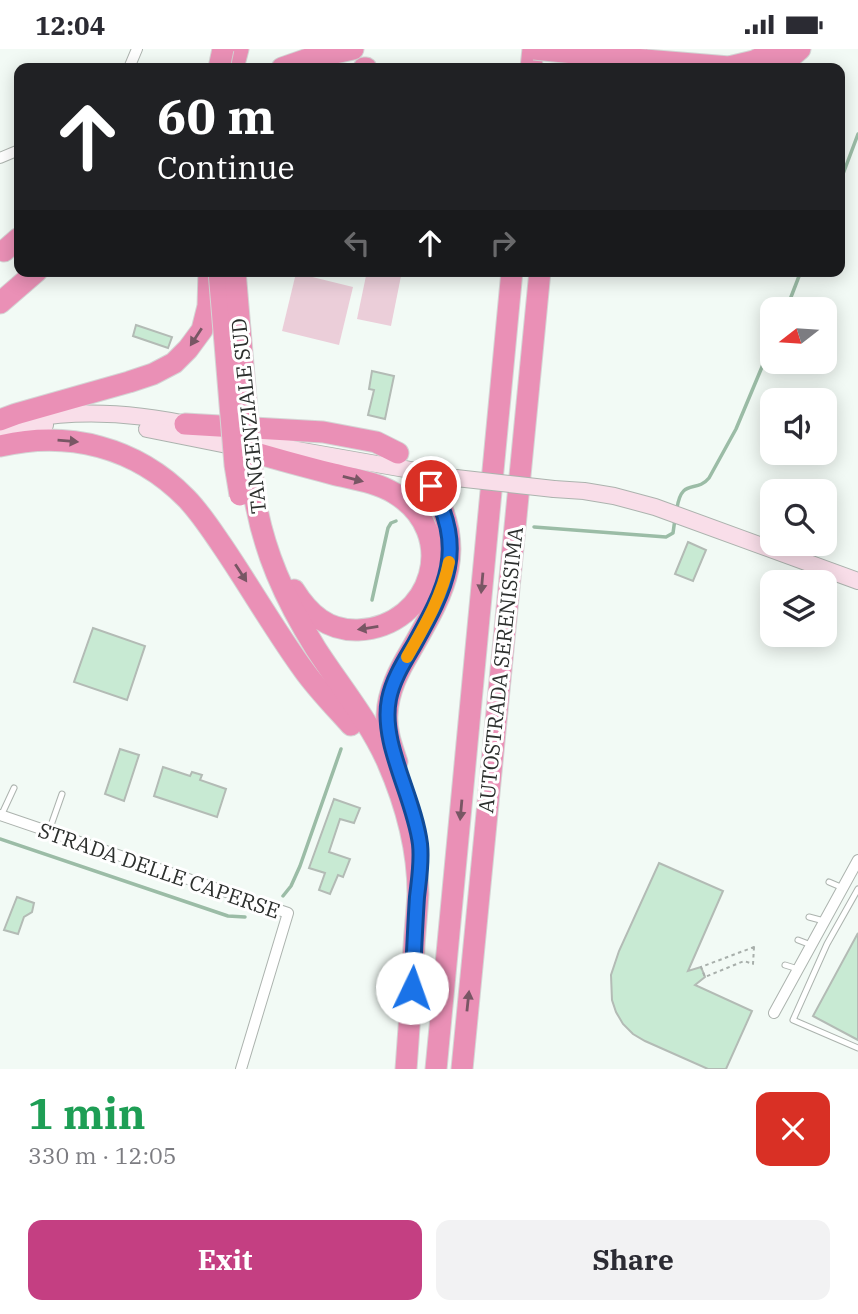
<!DOCTYPE html>
<meta charset="utf-8">
<style>
:root{--surface:#fff;--page:#f2f2f3;--text:#2b2b33;--muted:#7c7c81;--accent:#c43f82}
body{margin:0;font-family:"IBM Plex Serif",serif;background:var(--page);color:var(--text);height:100vh;display:flex;flex-direction:column;font-size:26px;white-space:nowrap}
*{box-sizing:border-box;margin:0}
p{font-size:23px;color:var(--muted)}
.icon{flex:none;width:38px;height:38px;fill:none;stroke:currentColor;stroke-width:2;stroke-linecap:round;stroke-linejoin:round}
.map{position:relative;height:1020px;overflow:hidden}
.details{display:flex;flex-direction:column;background:var(--surface);flex:1}
.details>*{flex:none}
.banner{position:absolute;left:14px;top:14px;width:831px;height:214px;border-radius:14px;box-shadow:0 4px 18px #0003;background:#202124;color:#fff;overflow:hidden}
.needle{width:46px;rotate:253deg}
.tools{position:absolute;left:760px;top:248px;display:grid;gap:14px}
.tools a{display:grid;place-items:center;width:77px;height:77px;border-radius:14px;background:var(--surface);box-shadow:0 4px 18px #0003;font-size:35px}
.pin{position:absolute;display:grid;place-items:center;width:60px;height:60px;color:#fff;margin:-30px;border:4px solid #fff;border-radius:50%;box-shadow:0 2px 7px #0007}
.me{position:absolute;width:77px;margin:-38px;rotate:3deg;stroke-linejoin:round;filter:drop-shadow(0 0 5px #0008)}
.turn{display:flex;align-items:center;gap:24px;height:147px;padding:0 28px;font-size:32px}
.turn .icon{width:91px;height:91px;stroke-width:2.5}
.turn b{display:block;font-size:49px;line-height:60px}
.lanes{display:flex;align-items:center;height:66px;padding:0 28px;background:#0003;justify-content:center;gap:35px;direction:ltr}
.lanes .off{opacity:.35}
.round{display:grid;place-items:center;flex:none;width:74px;height:74px;border-radius:14px;background:var(--page)}
.headline{display:flex;align-items:center;justify-content:space-between;height:119px;padding:0 28px}
h1{font-size:42px;font-weight:800;line-height:52px;color:#1e9e55}
.cta{display:flex;gap:14px;margin-top:auto;padding:14px 28px}
.cta a{flex:1;height:80px;border-radius:14px;background:var(--accent);color:#fff;font-size:28px;font-weight:800;line-height:80px;text-align:center}
.cta a+a{background:var(--page);color:var(--text)}
.status{display:flex;justify-content:space-between;align-items:center;height:49px;padding:0 35px;background:var(--surface);direction:ltr}
.status svg{height:19px;fill:currentColor}
.map>svg:first-child{display:block}
</style>
<div class="status"><b>12:04</b><svg viewBox="0 0 49 12"><path d="M0 12V9h3v3zM5 12V6h3v6zM10 12V3h3v9zM15 12V0h3v12zM26 1h20v11H26zM47 4h2v5h-2z"/></svg></div>
<div class="map">
<svg width="858" height="1020" viewBox="0 0 858 1020">
<rect width="100%" height="100%" fill="#f2faf5"/>
<!-- pitch -->
<g fill="#ebced9">
<path d="M 367,222 L 402,222 L 391,277 L 357,270 Z"/>
<path d="M 296,224 L 353,238 L 339,296 L 282,282 Z"/>
</g>
<g fill="none" stroke-linecap="round" stroke-linejoin="round">
<!-- stream -->
<g stroke="#9bbca6" stroke-width="3.5">
<path d="M 840,133 L 858,85"/>
<path d="M 786,261 L 801,222"/>
<path d="M 677,459 C 682,428 696,445 709,429 L 736,380 L 772,294"/>
<path d="M 534,478 L 666,488 L 673,484 L 675,470"/>
<path d="M 372,551 L 388,479 L 391,474 L 396,472"/>
<path d="M 0,790 L 228,867 L 245,868"/>
<path d="M 283,847 L 291,837 L 300,817 L 341,700"/>
</g>
</g>
<!-- building -->
<g fill="#c8ead3" stroke="#b3bbb5" stroke-width="2">
<path d="M 136,276 L 172,288 L 168,299 L 133,287 Z"/>
<path d="M 372,322 L 394,327 L 385,370 L 368,366 L 374,341 L 369,340 Z"/>
<path d="M 688,493 L 706,501 L 693,532 L 675,525 Z"/>
<path d="M 93,579 L 145,597 L 127,651 L 74,633 Z"/>
<path d="M 120,700 L 139,706 L 124,752 L 105,745 Z"/>
<path d="M 163,718 L 190,727 L 192,723 L 202,726 L 200,731 L 226,740 L 217,768 L 154,747 Z"/>
<path d="M 334,750 L 360,759 L 354,774 L 340,770 L 329,803 L 350,810 L 343,828 L 338,826 L 330,845 L 319,841 L 325,824 L 309,819 Z"/>
<path d="M 659,814 L 723,842 L 688,922 L 701,918 L 705,928 L 695,936 L 752,962 L 726,1020 L 708,1020 L 645,992 L 633,985 L 623,975 L 616,963 L 612,951 L 611,926 L 619,902 Z"/>
<path d="M 17,848 L 34,854 L 32,863 L 24,868 L 18,885 L 4,881 Z"/>
<path d="M 858,884 L 858,991 L 813,967 Z"/>
</g>
<g fill="none" stroke-linecap="round" stroke-linejoin="round">
<!-- lane casing -->
<g stroke="#acb3ae" stroke-width="7">
<g id="lane">
<path d="M 1,767 L 14,739"/>
<path d="M 49,782 L 62,745"/>
<path d="M 829,833 L 843,839"/>
<path d="M 858,840 L 827,895 L 793,971 L 858,999"/>
<path d="M 809,868 L 824,872"/>
<path d="M 798,891 L 811,896"/>
<path d="M 785,916 L 798,920"/>
</g>
</g>
<!-- street casing -->
<g stroke="#acb3ae" stroke-width="12">
<g id="street">
<path d="M 129,19 L 137,0"/>
<path d="M 0,109 L 19,101"/>
<path d="M 0,766 L 288,864 L 241,1020"/>
<path d="M 774,964 L 858,811"/>
</g>
</g>
<!-- secondary casing -->
<g stroke="#acb3ae" stroke-width="18">
<g id="secondary">
<path d="M 29,370 C 83,360 142,365 195,377"/>
<path d="M 147,380 L 242,399"/>
<path d="M 0,388 L 45,376"/>
<path d="M 240,388 L 297,401 L 456,429"/>
<path d="M 554,440 L 584,442 L 614,447 L 655,458 L 858,532"/>
</g>
</g>
<!-- highway casing -->
<g stroke="#d5d5d5" stroke-width="23">
<g id="highway">
<path d="M 645,11 L 729,18 L 754,12 L 779,0"/>
<path d="M 233,19 L 238,0"/>
<path d="M 282,19 L 308,10 L 353,0"/>
<path d="M 364,19 L 366,19"/>
<path d="M 531,19 L 533,0"/>
<path d="M 778,19 L 800,0"/>
<path d="M 4,202 L 19,189"/>
<path d="M 0,254 L 37,222"/>
<path d="M 0,371 L 16,365 L 129,333 L 153,325 L 174,314 L 188,300 L 202,281 L 208,257 L 209,222"/>
<path d="M 185,375 L 323,383 L 376,393 L 398,404"/>
<path d="M 0,397 C 68,381 136,398 186,449 C 199,462 210,479 221,495 C 249,536 274,580 303,620 C 317,640 335,658 351,676"/>
<path d="M 240,399 C 271,409 302,417 333,425 C 353,430 376,433 394,444 C 461,484 433,577 358,581 C 328,582 309,565 294,541"/>
<path d="M 254,444 C 263,502 285,550 316,600 C 340,637 369,672 387,712 C 405,753 418,800 418,845 C 417,863 415,881 414,898 C 412,939 409,979 406,1020"/>
<path d="M 397,713 C 392,698 386,682 387,666 C 388,642 399,621 411,601 C 444,543 469,502 431,437"/>
<path d="M 436,1020 L 512,222"/>
<path d="M 462,1020 L 540,222"/>
</g>
</g>
<!-- path -->
<path stroke="#a8afab" stroke-width="2" stroke-dasharray="3.5 3.5" stroke-linecap="butt" d="M 754,898 L 753,915 L 744,912 L 705,928 L 701,918 Z"/>
<!-- lane -->
<use href="#lane" stroke="#fff" stroke-width="5"/>
<!-- street -->
<use href="#street" stroke="#fff" stroke-width="10"/>
<!-- secondary -->
<use href="#secondary" stroke="#f9dee9" stroke-width="16"/>
<!-- highway -->
<use href="#highway" stroke="#ea90b6" stroke-width="21"/>
<!-- secondary-bridge casing -->
<g stroke="#acb3ae" stroke-width="18" stroke-linecap="butt">
<path id="secondary-bridge" d="M 456,429 L 554,440"/>
</g>
<!-- highway-bridge casing -->
<g stroke="#d5d5d5" stroke-width="23" stroke-linecap="butt">
<g id="highway-bridge">
<path d="M 534,0 L 645,11"/>
<path d="M 219,19 L 223,0"/>
<path d="M 219,222 L 235,416 L 240,446"/>
<path d="M 235,222 L 254,444"/>
</g>
</g>
<!-- secondary-bridge -->
<use href="#secondary-bridge" stroke="#f9dee9" stroke-width="16"/>
<!-- highway-bridge -->
<use href="#highway-bridge" stroke="#ea90b6" stroke-width="21"/>
</g>
<!-- one-way arrows -->
<defs><path id="oneway-solid" d="M-6-.8H1V-3.2L6.5 0L1 3.2V.8H-6Z" transform="scale(1.75)"/></defs>
<g fill="#785664">
<use href="#oneway-solid" transform="translate(196 288) rotate(123)"/>
<use href="#oneway-solid" transform="translate(68 392) rotate(5)"/>
<use href="#oneway-solid" transform="translate(353 430) rotate(14)"/>
<use href="#oneway-solid" transform="translate(241 524) rotate(57)"/>
<use href="#oneway-solid" transform="translate(482 534) rotate(95)"/>
<use href="#oneway-solid" transform="translate(368 579) rotate(171)"/>
<use href="#oneway-solid" transform="translate(461 761) rotate(95)"/>
<use href="#oneway-solid" transform="translate(468 952) rotate(-84)"/>
</g>
<g fill="none" stroke-linecap="round" stroke-linejoin="round">
<!-- route casing -->
<g stroke="#114b97" stroke-width="18">
<path id="route" d="M 412,939 C 414,908 415,878 417,848 C 419,830 422,813 420,795 C 414,747 380,695 389,650 C 393,630 404,613 414,596 C 446,539 467,499 431,437"/>
</g>
<!-- route -->
<use href="#route" stroke="#1a73e8" stroke-width="12"/>
<!-- slow -->
<path stroke="#f59e0b" stroke-width="12" d="M 407,608 C 424,578 442,548 449,513"/>
</g>
<g text-anchor="middle" stroke-width="6" stroke-linejoin="round" paint-order="stroke">
<!-- street labels -->
<g font-size="21" fill="#2c2f2d" stroke="#fff">
<text transform="translate(249 367) rotate(-96)" y="7">TANGENZIALE SUD</text>
<text transform="translate(501 621) rotate(-84)" y="7">AUTOSTRADA SERENISSIMA</text>
<text transform="translate(159 822) rotate(19)" y="7">STRADA DELLE CAPERSE</text>
</g>
</g>
</svg>
<div class="tools">
<a><svg class="needle" viewBox="-14 -14 28 28"><path d="M0-13l5 13h-10z" fill="#e53935"/><path d="M0 13l5-13h-10z" fill="#7c7c81"/></svg></a>
<a><svg class="icon" aria-label="sound" viewBox="0 0 24 24"><path d="M4 9h4l5-4v14l-5-4H4zM17 9q2 3 0 6"/></svg></a>
<a><svg class="icon" aria-label="search" viewBox="0 0 24 24"><circle cx="10" cy="10" r="6"/><path d="M15 15l6 6"/></svg></a>
<a><svg class="icon" aria-label="layers" viewBox="0 0 24 24"><path d="M12 4l9 5-9 5-9-5zM3 14l9 5 9-5"/></svg></a>
</div>
<div class="pin" style="left:431px;top:437px;background:#d93025"><svg class="icon" aria-label="arrive" viewBox="0 0 24 24"><path d="M6 21V4h12l-3 4 3 4H6"/></svg></div>
<svg class="me" style="left:412px;top:939px" viewBox="-20 -20 40 40"><circle r="19" fill="#fff"/><path d="M0-13L10 11 0 6-10 11z" fill="#1a73e8"/></svg>
<div class="banner">
<div class="turn"><svg class="icon" aria-label="ahead" viewBox="0 0 24 24"><path d="M12 20V5M6 11l6-6 6 6"/></svg><div><b>60 m</b>Continue</div></div>
<div class="lanes"><svg class="icon off" aria-label="left" viewBox="0 0 24 24"><path d="M17 20v-9H6M10 6l-5 5 5 5"/></svg><svg class="icon" aria-label="ahead" viewBox="0 0 24 24"><path d="M12 20V5M6 11l6-6 6 6"/></svg><svg class="icon off" aria-label="right" viewBox="0 0 24 24"><path d="M7 20v-9h11M14 6l5 5-5 5"/></svg></div>
</div>
</div>
<section class="details">
<div class="headline"><div><h1>1 min</h1><p>330 m · 12:05</p></div><a class="round" style="background:#d93025;color:#fff"><svg class="icon" aria-label="close" viewBox="0 0 24 24"><path d="M6 6l12 12M18 6L6 18"/></svg></a></div>
<div class="cta"><a>Exit</a><a>Share</a></div>
</section>
